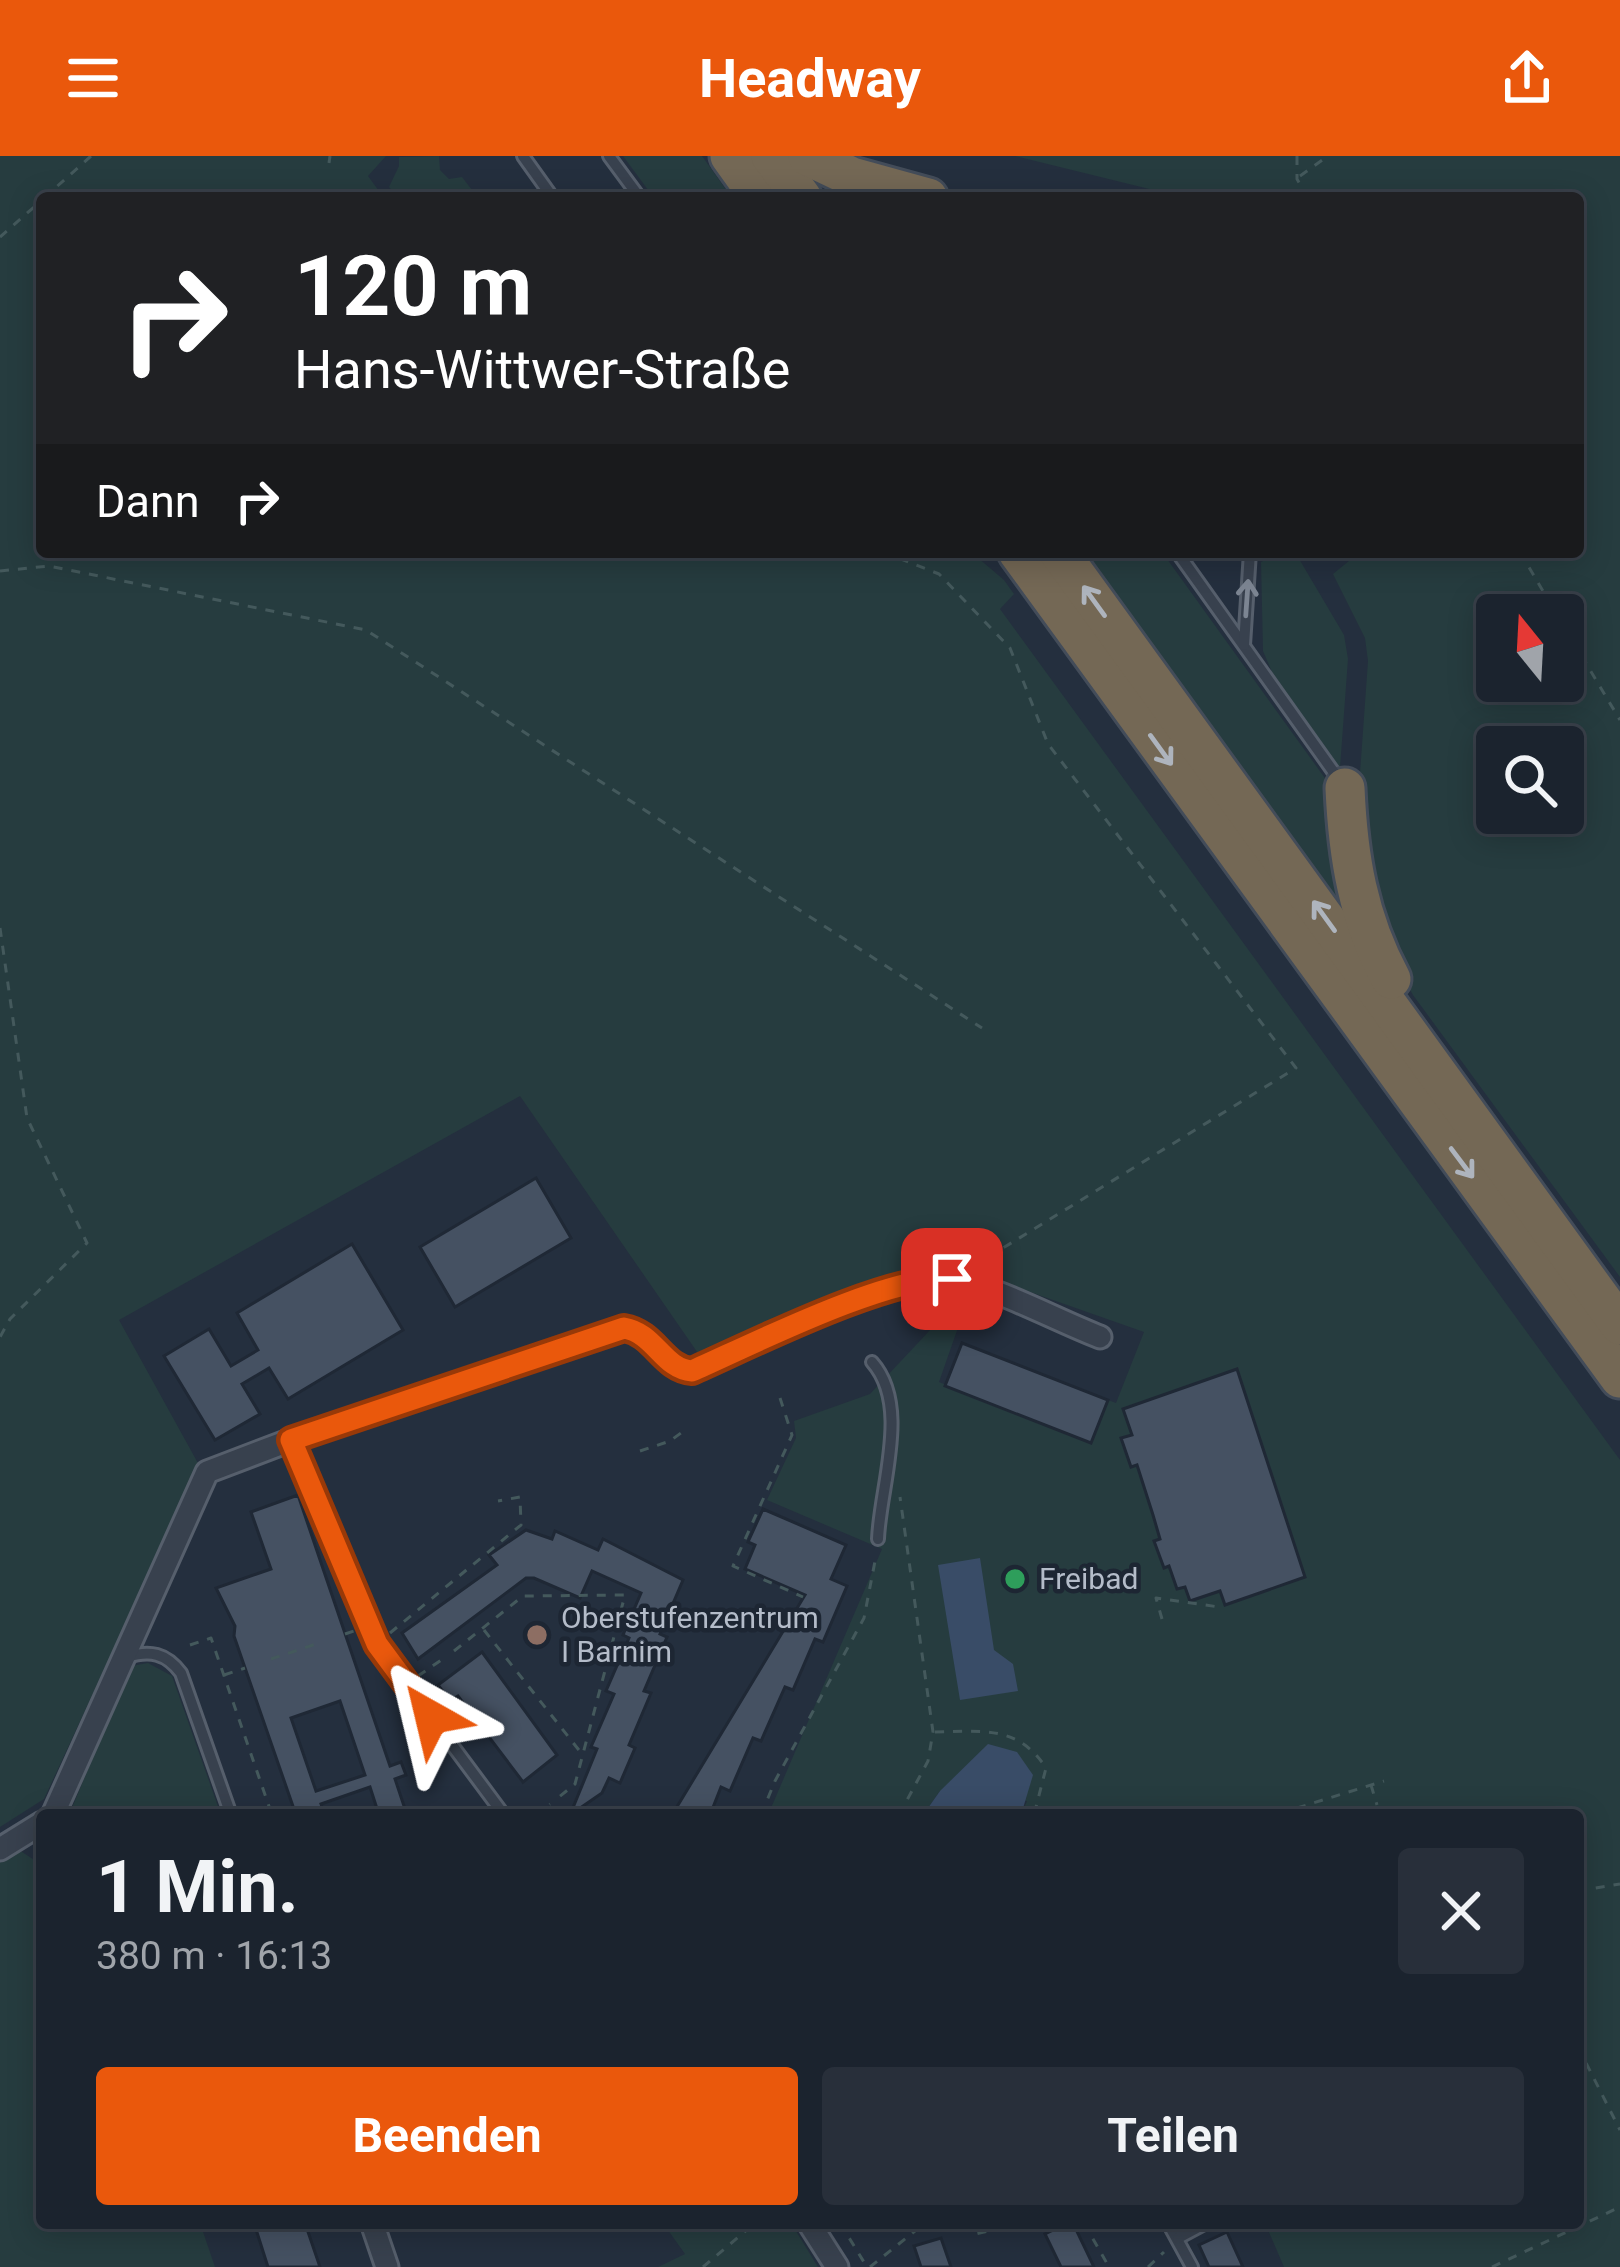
<!DOCTYPE html>
<html lang="de">
<meta charset="utf-8">
<style>
:root{--surface:#1b232e;--page:#282f3a;--text:#f1f3f6;--muted:#a0a4aa;--line:#39404a;--accent:#ea580c}
body{margin:0;font-family:Roboto,sans-serif;background:var(--page);color:var(--text);height:100vh;display:flex;flex-direction:column;font-size:45px;white-space:nowrap}
*{box-sizing:border-box;margin:0}
p{font-size:39px;color:var(--muted)}
.icon{flex:none;width:66px;height:66px;fill:none;stroke:currentColor;stroke-width:2;stroke-linecap:round;stroke-linejoin:round}
.map{position:relative;flex:1;overflow:hidden}
.sheet{position:absolute;left:36px;top:1653px;width:1548px;height:420px;display:flex;flex-direction:column;background:var(--surface);border-radius:12px;box-shadow:0 6px 30px #0003,0 0 0 3px var(--line)}
.sheet>*{flex:none}
.guide{position:absolute;left:36px;top:36px;width:1548px;height:366px;border-radius:12px;box-shadow:0 6px 30px #0003,0 0 0 3px var(--line);background:#202124;color:#fff;overflow:hidden}
.needle{width:78px;rotate:342deg}
.tools{position:absolute;left:1476px;top:438px;display:grid;gap:24px}
.tools a{display:grid;place-items:center;width:108px;height:108px;border-radius:12px;background:var(--surface);box-shadow:0 6px 30px #0003,0 0 0 3px var(--line);font-size:60px}
.pin{position:absolute;display:grid;place-items:center;width:102px;height:102px;color:#fff;margin:-51px;border-radius:24px;box-shadow:0 6px 18px #0006}
.me{position:absolute;width:132px;margin:-66px;rotate:323deg;stroke-linejoin:round;filter:drop-shadow(0 0 9px #0008)}
.turn{display:flex;align-items:center;gap:42px;height:252px;padding:0 60px;font-size:54px}
.turn .icon{width:156px;height:156px;stroke-width:2.5}
.turn b{display:block;font-size:84px;line-height:102px}
.then{display:flex;align-items:center;height:114px;padding:0 60px;background:#0003;gap:24px;font-size:45px}
.round{display:grid;place-items:center;flex:none;width:126px;height:126px;border-radius:12px;background:var(--page)}
.head{display:flex;align-items:center;justify-content:space-between;height:204px;padding:0 60px}
h1{font-size:72px;font-weight:700;line-height:90px}
.action{display:flex;gap:24px;margin-top:auto;padding:24px 60px}
.action a{flex:1;height:138px;border-radius:12px;background:var(--accent);color:#fff;font-size:48px;font-weight:700;line-height:138px;text-align:center}
.action a+a{background:var(--page);color:var(--text)}
header{display:flex;justify-content:space-between;align-items:center;height:156px;padding:0 60px;background:var(--accent);color:#fff;font-size:54px;font-weight:700}
.map>svg:first-child{display:block}
</style>
<header><svg class="icon" aria-label="menu" viewBox="0 0 24 24"><path d="M4 6h16M4 12h16M4 18h16"/></svg>Headway<svg class="icon" aria-label="share" viewBox="0 0 24 24"><path d="M12 15V3M7 8l5-5 5 5M5 13v7h14v-7"/></svg></header>
<div class="map">
<svg width="1620" height="2111" viewBox="0 0 1620 2111">
<rect width="100%" height="100%" fill="#242f3e"/>
<!-- green -->
<g fill="#263c3f" fill-rule="evenodd">
<path d="M 0,0 L 386,0 L 368,20 L 384,42 L 42,42 L 42,396 L 971,396 L 1004,424 L 1014,438 L 1000,453 L 1620,1304 L 1620,2111 L 1284,2111 L 1265,2067 L 1578,2067 L 1578,1659 L 1021,1659 L 1027,1645 L 940,1635 L 923,1659 L 768,1659 L 882,1393 L 767,1344 L 796,1282 L 794,1265 L 870,1238 L 932,1172 L 939,1134 L 968,1143 L 939,1226 L 1091,1287 L 1108,1244 L 1116,1247 L 1144,1176 L 945,1106 L 834,1145 L 702,1203 L 520,940 L 119,1164 L 199,1309 L 44,1643 L 0,1671 Z"/>
<path d="M 439,0 L 440,14 L 449,23 L 462,21 L 475,38 L 463,42 L 400,42 L 389,31 L 399,10 L 399,1 Z"/>
<path d="M 623,0 L 702,0 L 732,42 L 654,42 Z"/>
<path d="M 1015,0 L 1620,0 L 1620,1121 L 1413,839 L 1380,782 L 1358,645 L 1368,505 L 1365,482 L 1333,418 L 1360,396 L 1578,396 L 1578,42 L 1186,42 ZM 1497,459 L 1563,459 L 1563,525 L 1497,525 ZM 1497,591 L 1563,591 L 1563,657 L 1497,657 Z"/>
<path d="M 1083,396 L 1162,396 L 1327,625 L 1334,646 L 1348,762 Z"/>
<path d="M 1266,396 L 1295,396 L 1344,479 L 1348,503 L 1340,612 L 1272,516 L 1263,495 L 1261,406 L 1267,403 Z"/>
<path d="M 148,1507 L 172,1520 L 221,1659 L 69,1659 L 131,1510 Z"/>
<path d="M 12,1695 L 22,1696 L 42,1709 L 42,2067 L 200,2067 L 215,2111 L 0,2111 L 0,1703 Z"/>
<path d="M 663,2067 L 791,2067 L 818,2111 L 658,2111 L 685,2098 Z"/>
</g>
<!-- water -->
<g fill="#394c67">
<path d="M 980,1402 L 994,1494 L 1013,1508 L 1018,1535 L 960,1544 L 938,1409 Z"/>
<path d="M 988,1588 L 1017,1596 L 1033,1619 L 1021,1659 L 923,1659 L 940,1635 Z"/>
</g>
<!-- building -->
<g fill="#455162" stroke="#1f2835" stroke-width="3" fill-rule="evenodd">
<path d="M 536,1022 L 571,1082 L 455,1151 L 420,1091 Z"/>
<path d="M 352,1088 L 403,1174 L 288,1243 L 269,1212 L 242,1228 L 260,1258 L 215,1284 L 164,1200 L 209,1173 L 231,1210 L 258,1194 L 237,1157 Z"/>
<path d="M 962,1187 L 1108,1244 L 1091,1287 L 945,1230 Z"/>
<path d="M 1237,1213 L 1305,1421 L 1225,1449 L 1220,1435 L 1190,1445 L 1185,1431 L 1177,1433 L 1169,1410 L 1164,1412 L 1154,1385 L 1160,1383 L 1153,1359 L 1137,1309 L 1131,1311 L 1121,1282 L 1132,1279 L 1123,1253 Z"/>
<path d="M 298,1339 L 390,1610 L 401,1606 L 406,1619 L 395,1623 L 407,1659 L 379,1659 L 370,1631 L 321,1648 L 325,1659 L 296,1659 L 234,1480 L 235,1470 L 216,1432 L 271,1413 L 251,1356 ZM 340,1545 L 365,1619 L 316,1635 L 291,1562 Z"/>
<path d="M 763,1353 L 846,1389 L 831,1423 L 847,1430 L 823,1486 L 815,1483 L 793,1534 L 785,1531 L 761,1585 L 753,1582 L 730,1635 L 721,1631 L 710,1659 L 672,1659 L 805,1439 L 745,1413 L 755,1389 L 748,1386 Z"/>
<path d="M 526,1374 L 552,1383 L 555,1375 L 598,1394 L 603,1383 L 683,1424 L 660,1478 L 667,1481 L 644,1535 L 651,1537 L 629,1589 L 635,1592 L 620,1627 L 609,1622 L 602,1637 L 570,1659 L 597,1593 L 591,1591 L 614,1538 L 606,1535 L 629,1482 L 623,1479 L 641,1437 L 592,1415 L 580,1442 L 534,1422 L 526,1422 L 418,1503 L 402,1477 L 497,1409 L 489,1399 Z"/>
<path d="M 482,1496 L 557,1599 L 523,1626 L 458,1540 L 450,1545 L 438,1529 Z"/>
<path d="M 254,2067 L 305,2067 L 320,2111 L 268,2111 Z"/>
<path d="M 1068,2067 L 1073,2067 L 1094,2111 L 1061,2111 L 1045,2078 Z"/>
<path d="M 1227,2076 L 1243,2111 L 1209,2111 L 1199,2089 Z"/>
<path d="M 941,2082 L 951,2111 L 921,2111 L 914,2090 Z"/>
</g>
<g fill="none" stroke-linecap="round" stroke-linejoin="round">
<!-- service casing -->
<g stroke="#565f6c" stroke-width="16">
<g id="service">
<path d="M 523,0 L 553,42"/>
<path d="M 609,0 L 640,42"/>
<path d="M 1177,396 L 1340,625"/>
<path d="M 1244,489 L 1250,396"/>
<path d="M 872,1206 C 911,1250 880,1330 878,1383"/>
<path d="M 291,1284 L 377,1488 L 504,1659"/>
<path d="M 127,1501 C 150,1494 166,1497 181,1517 L 231,1659"/>
<path d="M 1168,2067 L 1192,2111"/>
<path d="M 1178,2082 L 1206,2067"/>
</g>
</g>
<!-- minor casing -->
<g stroke="#565f6c" stroke-width="27">
<g id="minor">
<path d="M 53,1659 L 207,1316 L 291,1284 L 624,1172 C 658,1178 662,1213 692,1215 C 741,1193 908,1113 953,1123 C 1000,1133 1054,1163 1100,1181"/>
<path d="M 0,1693 L 42,1667"/>
<path d="M 372,2067 L 387,2111"/>
<path d="M 809,2067 L 837,2111"/>
</g>
</g>
<!-- motorway casing -->
<g stroke="#434c59" stroke-width="45">
<g id="motorway">
<path d="M 730,0 L 760,42"/>
<path d="M 771,0 L 802,42"/>
<path d="M 808,0 L 852,21 L 928,42"/>
<path d="M 1018,396 L 1620,1222"/>
<path d="M 1059,396 L 1620,1169"/>
<path d="M 1345,632 C 1348,701 1358,762 1391,823"/>
</g>
</g>
<!-- path -->
<g stroke="#44595c" stroke-width="3" stroke-dasharray="9 9" stroke-linecap="butt">
<path d="M 1297,0 L 1297,23 L 1308,42"/>
<path d="M 329,7 L 330,0"/>
<path d="M 1300,20 L 1328,0"/>
<path d="M 44,42 L 91,0"/>
<path d="M 0,81 L 42,44"/>
<path d="M 883,396 L 939,418 L 1010,492 L 1048,588 L 1296,912 L 977,1108"/>
<path d="M 1520,396 L 1557,459"/>
<path d="M 0,415 L 49,410 L 366,474 L 982,872"/>
<path d="M 1563,469 L 1620,564"/>
<path d="M 0,772 L 27,962 L 87,1087 L 10,1163 L 0,1181"/>
<path d="M 780,1242 L 792,1279 L 733,1410 L 803,1441"/>
<path d="M 640,1295 L 670,1285 L 685,1274"/>
<path d="M 1162,1463 L 1156,1442 L 1219,1451"/>
<path d="M 484,1474 L 582,1598"/>
<path d="M 390,1477 L 521,1369 L 520,1341 L 498,1345"/>
<path d="M 345,1478 L 357,1474"/>
<path d="M 190,1489 L 211,1482 L 272,1659"/>
<path d="M 454,1495 L 523,1440 L 625,1439 L 575,1628 L 559,1641"/>
<path d="M 271,1503 L 319,1487"/>
<path d="M 224,1519 L 245,1512"/>
<path d="M 418,1520 L 447,1500"/>
<path d="M 935,1576 C 982,1575 1018,1569 1046,1612 L 1034,1659"/>
<path d="M 1371,1629 L 1377,1649"/>
<path d="M 1297,1652 L 1384,1625"/>
<path d="M 535,1659 L 550,1648"/>
<path d="M 761,1659 L 775,1625 L 864,1462 L 876,1400"/>
<path d="M 899,1659 L 928,1605 L 933,1576 L 900,1341"/>
<path d="M 1578,1735 L 1620,1728"/>
<path d="M 1578,1891 L 1620,1974"/>
<path d="M 840,2067 L 867,2111"/>
<path d="M 969,2067 L 972,2079 L 1020,2067"/>
<path d="M 1084,2067 L 1109,2111"/>
<path d="M 703,2111 L 755,2067"/>
<path d="M 870,2111 L 925,2067"/>
<path d="M 1148,2111 L 1164,2096"/>
<path d="M 1492,2111 L 1620,2051"/>
</g>
<!-- service -->
<use href="#service" stroke="#38414e" stroke-width="10"/>
<!-- minor -->
<use href="#minor" stroke="#38414e" stroke-width="21"/>
<!-- motorway -->
<use href="#motorway" stroke="#746855" stroke-width="39"/>
</g>
<!-- one-way arrows -->
<defs><path id="oneway-shaft" d="M-6 0H5M1.5-3L5.5 0L1.5 3" fill="none" stroke-width="1.6" stroke-linecap="round" stroke-linejoin="round" transform="scale(3)"/></defs>
<use stroke="#7c8592" href="#oneway-shaft" transform="translate(1247 442) rotate(-86)"/>
<g stroke="#aeb4bd">
<use href="#oneway-shaft" transform="translate(1094 445) rotate(-126)"/>
<use href="#oneway-shaft" transform="translate(1161 594) rotate(54)"/>
<use href="#oneway-shaft" transform="translate(1324 760) rotate(-126)"/>
<use href="#oneway-shaft" transform="translate(1462 1007) rotate(53)"/>
</g>
<g fill="none" stroke-linecap="round" stroke-linejoin="round">
<!-- route casing -->
<g stroke="#983908" stroke-width="30">
<path id="route" d="M 431,1561 L 377,1488 L 291,1284 L 624,1172 C 655,1177 663,1213 692,1215 C 753,1188 891,1118 952,1123"/>
</g>
<!-- route -->
<use href="#route" stroke="#ea580c" stroke-width="21"/>
</g>
<!-- markers -->
<circle fill="#2e9e5b" stroke="#1d2633" stroke-width="4.5" cx="1015" cy="1423" r="12"/>
<circle fill="#8d6e63" stroke="#1d2633" stroke-width="4.5" cx="537" cy="1479" r="12"/>
<g text-anchor="middle" stroke-width="9" stroke-linejoin="round" paint-order="stroke">
<!-- poi labels -->
<g font-size="30" fill="#b4bcc9" stroke="#1d2633" text-anchor="start">
<text x="1039" y="1433">Freibad</text>
<text x="561" y="1472">Oberstufenzentrum<tspan x="561" dy="34">I Barnim</tspan></text>
</g>
</g>
</svg>
<div class="tools">
<a><svg class="needle" viewBox="-14 -14 28 28"><path d="M0-13l5 13h-10z" fill="#e53935"/><path d="M0 13l5-13h-10z" fill="#a0a4aa"/></svg></a>
<a><svg class="icon" aria-label="search" viewBox="0 0 24 24"><circle cx="10" cy="10" r="6"/><path d="M15 15l6 6"/></svg></a>
</div>
<div class="pin" style="left:952px;top:1123px;background:#d93025"><svg class="icon" aria-label="arrive" viewBox="0 0 24 24"><path d="M6 21V4h12l-3 4 3 4H6"/></svg></div>
<svg class="me" style="left:431px;top:1561px" viewBox="-20 -20 40 40"><path d="M0-17L14 15 0 8-14 15z" fill="#ea580c" stroke="#fff" stroke-width="4"/></svg>
<div class="guide">
<div class="turn"><svg class="icon" aria-label="right" viewBox="0 0 24 24"><path d="M7 20v-9h11M14 6l5 5-5 5"/></svg><div><b>120 m</b>Hans-Wittwer-Straße</div></div>
<div class="then">Dann<svg class="icon" aria-label="right" viewBox="0 0 24 24"><path d="M7 20v-9h11M14 6l5 5-5 5"/></svg></div>
</div>
<section class="sheet">
<div class="head"><div><h1>1 Min.</h1><p>380 m · 16:13</p></div><a class="round"><svg class="icon" aria-label="close" viewBox="0 0 24 24"><path d="M6 6l12 12M18 6L6 18"/></svg></a></div>
<div class="action"><a>Beenden</a><a>Teilen</a></div>
</section>
</div>
